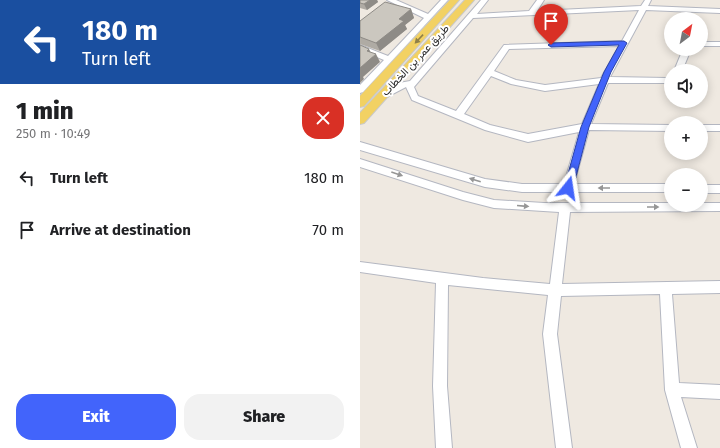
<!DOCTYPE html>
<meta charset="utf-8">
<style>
:root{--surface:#fff;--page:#f2f2f2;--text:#202124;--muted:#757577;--accent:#4264fb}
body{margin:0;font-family:"Fira Sans",Vazirmatn,sans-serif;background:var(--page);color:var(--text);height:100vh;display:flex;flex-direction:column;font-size:15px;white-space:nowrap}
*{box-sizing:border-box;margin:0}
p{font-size:13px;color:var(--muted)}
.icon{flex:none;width:22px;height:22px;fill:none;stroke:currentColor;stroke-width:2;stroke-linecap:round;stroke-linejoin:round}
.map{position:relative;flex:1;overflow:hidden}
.panel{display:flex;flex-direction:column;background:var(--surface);width:360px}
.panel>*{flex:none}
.top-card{background:#1a4fa0;color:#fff;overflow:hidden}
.needle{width:26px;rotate:32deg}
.controls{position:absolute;left:304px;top:12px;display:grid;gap:8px}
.controls a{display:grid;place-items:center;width:44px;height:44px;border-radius:50%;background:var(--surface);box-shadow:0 2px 10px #0003;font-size:20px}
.pin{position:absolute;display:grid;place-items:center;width:34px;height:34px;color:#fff;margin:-41px -17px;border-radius:50% 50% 50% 0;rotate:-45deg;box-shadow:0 0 4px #0007}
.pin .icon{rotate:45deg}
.me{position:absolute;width:44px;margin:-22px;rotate:15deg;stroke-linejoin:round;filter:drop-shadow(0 0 3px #0008)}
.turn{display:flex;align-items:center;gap:14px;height:84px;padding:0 16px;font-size:18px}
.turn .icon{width:52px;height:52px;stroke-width:2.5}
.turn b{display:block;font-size:28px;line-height:34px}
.round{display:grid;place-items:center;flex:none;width:42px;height:42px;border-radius:16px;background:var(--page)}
.head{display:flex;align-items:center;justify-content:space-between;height:68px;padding:0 16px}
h1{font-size:24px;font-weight:800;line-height:30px}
.primary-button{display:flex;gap:8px;margin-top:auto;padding:8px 16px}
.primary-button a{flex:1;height:46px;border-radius:16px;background:var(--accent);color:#fff;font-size:16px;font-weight:800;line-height:46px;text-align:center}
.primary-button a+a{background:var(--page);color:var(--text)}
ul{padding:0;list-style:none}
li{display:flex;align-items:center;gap:12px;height:52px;padding:0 16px}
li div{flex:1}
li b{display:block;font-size:15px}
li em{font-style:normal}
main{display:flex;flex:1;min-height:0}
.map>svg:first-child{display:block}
</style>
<main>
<section class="panel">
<div class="top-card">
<div class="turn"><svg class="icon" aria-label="left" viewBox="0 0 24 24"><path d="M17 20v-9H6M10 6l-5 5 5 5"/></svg><div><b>180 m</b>Turn left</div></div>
</div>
<div class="head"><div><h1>1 min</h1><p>250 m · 10:49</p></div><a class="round" style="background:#d93025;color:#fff"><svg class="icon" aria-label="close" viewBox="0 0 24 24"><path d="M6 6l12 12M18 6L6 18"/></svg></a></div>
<ul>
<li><svg class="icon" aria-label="left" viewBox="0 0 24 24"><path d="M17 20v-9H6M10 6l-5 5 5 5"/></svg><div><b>Turn left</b></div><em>180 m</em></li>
<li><svg class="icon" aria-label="arrive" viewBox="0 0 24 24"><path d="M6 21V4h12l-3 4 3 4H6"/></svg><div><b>Arrive at destination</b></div><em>70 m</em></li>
</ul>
<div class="primary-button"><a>Exit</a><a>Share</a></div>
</section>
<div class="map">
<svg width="360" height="448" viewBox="0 0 360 448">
<rect width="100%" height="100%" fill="#efe9e1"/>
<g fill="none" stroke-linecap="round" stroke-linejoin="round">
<!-- minor casing -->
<g stroke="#b4b7c1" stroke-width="2">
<g id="minor">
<path d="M 27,0 L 36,0 L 68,14 L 81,0 L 88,0 L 3,92 L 0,93 L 0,85 L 24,60 L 0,50 L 0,45 L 28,56 L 64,18 Z"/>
<path d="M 121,0 L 128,0 L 117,14 L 169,11 L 177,0 L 184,0 L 177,11 L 281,6 L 285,0 L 291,0 L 288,6 L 360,9 L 360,13 L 286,10 L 250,77 L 307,78 L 311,76 L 311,83 L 248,83 L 231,124 L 311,125 L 311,131 L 229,130 L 214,184 L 311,184 L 311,192 L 162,192 L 125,187 L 0,150 L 0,142 L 125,179 L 162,184 L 204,184 L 219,132 L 168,142 L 125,130 L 52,100 L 46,87 L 25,98 L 19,98 L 18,96 L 39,83 L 50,81 ZM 279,10 L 262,41 L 144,45 L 96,111 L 58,96 L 54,87 L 113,18 ZM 259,46 L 241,78 L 185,85 L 156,80 L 134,71 L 149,49 ZM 131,76 L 151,84 L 185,91 L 239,84 L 222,124 L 168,134 L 130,125 L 104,114 Z"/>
<rect x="341" y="42" width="19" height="4"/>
<path d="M 323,49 L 331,49 L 322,71 L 314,71 Z"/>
<rect x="341" y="125" width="19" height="6"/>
<path d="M 0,159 L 103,192 L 134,200 L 184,203 L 311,203 L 311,205 L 341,205 L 341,203 L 360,203 L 360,211 L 210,212 L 202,284 L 360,281 L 360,293 L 312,294 L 319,383 L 360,385 L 360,399 L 321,397 L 337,448 L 321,448 L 305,390 L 300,294 L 201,296 L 197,334 L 212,448 L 196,448 L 183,334 L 188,295 L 88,285 L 87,386 L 92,448 L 76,448 L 73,386 L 76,283 L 0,272 L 0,262 L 123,278 L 190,284 L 199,212 L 134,208 L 103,200 L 0,167 Z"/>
<rect x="341" y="185" width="19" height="8"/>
</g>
</g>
<!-- major casing -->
<g stroke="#c9c9c9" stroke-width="2">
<g id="major">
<path d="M 90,0 L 99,0 L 4,106 L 0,107 L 0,96 Z"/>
<path d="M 105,0 L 114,0 L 4,123 L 0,124 L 0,113 Z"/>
</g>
</g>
<!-- minor -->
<use href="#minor" fill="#fff" fill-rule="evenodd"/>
<!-- major -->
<use href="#major" fill="#f2d163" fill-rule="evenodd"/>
</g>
<!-- wall -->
<g fill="#afaba4">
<path d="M 0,0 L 17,0 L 18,2 L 7,10 L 0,8 Z"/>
<path d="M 51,9 L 54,18 L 45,25 L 47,29 L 20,51 L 0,44 L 0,21 Z"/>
</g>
<!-- shaded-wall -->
<g fill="#8e8b86">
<path d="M 10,0 L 17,0 L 18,2 L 7,10 L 4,4 Z"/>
<path d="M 51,9 L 54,18 L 45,25 L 47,29 L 20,51 L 16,43 L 39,19 Z"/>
<path d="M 9,49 L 13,57 L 16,54 L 20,62 L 3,77 L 4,79 L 0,83 L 0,68 L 7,51 Z"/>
</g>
<!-- building -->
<g fill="#cbc7bf" stroke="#8e8b86">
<path d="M 0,0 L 10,0 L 4,4 L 0,3 Z"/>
<path d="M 25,2 L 51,9 L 39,19 L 44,21 L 16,43 L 0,37 L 0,21 Z"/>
<path d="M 0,45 L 9,49 L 7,51 L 16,54 L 0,68 Z"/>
</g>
<!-- one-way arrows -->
<defs><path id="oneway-solid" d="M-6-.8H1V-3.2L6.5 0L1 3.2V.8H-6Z"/></defs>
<use fill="#908048" href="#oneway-solid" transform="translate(59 39) rotate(133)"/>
<g fill="#969696">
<use href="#oneway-solid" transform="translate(37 174) rotate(19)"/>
<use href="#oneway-solid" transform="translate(115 180) rotate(-163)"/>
<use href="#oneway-solid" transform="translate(244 188) rotate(-180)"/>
<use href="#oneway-solid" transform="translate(163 206) rotate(5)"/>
<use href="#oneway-solid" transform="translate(293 207)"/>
</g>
<!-- route -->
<path fill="#4264fb" stroke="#2b41a3" d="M 264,41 L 267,43 L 251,72 L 229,127 L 213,188 L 208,191 L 205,190 L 204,188 L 221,127 L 244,72 L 259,45 L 191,47 L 188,45 L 191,43 Z"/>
<g text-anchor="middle" stroke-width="4" stroke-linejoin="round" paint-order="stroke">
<!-- far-street labels -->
<g font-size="11" fill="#2e2e2e" stroke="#fff">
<text transform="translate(55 60) rotate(-47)" y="4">طريق عمر بن الخطاب</text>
</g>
</g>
</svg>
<div class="controls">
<a><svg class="needle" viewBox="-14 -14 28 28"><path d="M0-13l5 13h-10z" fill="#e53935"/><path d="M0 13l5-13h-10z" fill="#757577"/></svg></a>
<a><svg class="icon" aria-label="sound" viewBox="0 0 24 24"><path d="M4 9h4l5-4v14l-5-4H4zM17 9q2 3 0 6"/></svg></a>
<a>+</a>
<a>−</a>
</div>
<div class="pin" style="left:191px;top:45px;background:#d93025"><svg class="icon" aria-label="arrive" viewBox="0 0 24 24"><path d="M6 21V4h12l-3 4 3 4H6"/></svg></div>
<svg class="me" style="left:208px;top:188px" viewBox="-20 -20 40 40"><path d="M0-17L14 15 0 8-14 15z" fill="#4264fb" stroke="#fff" stroke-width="4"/></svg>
</div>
</main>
